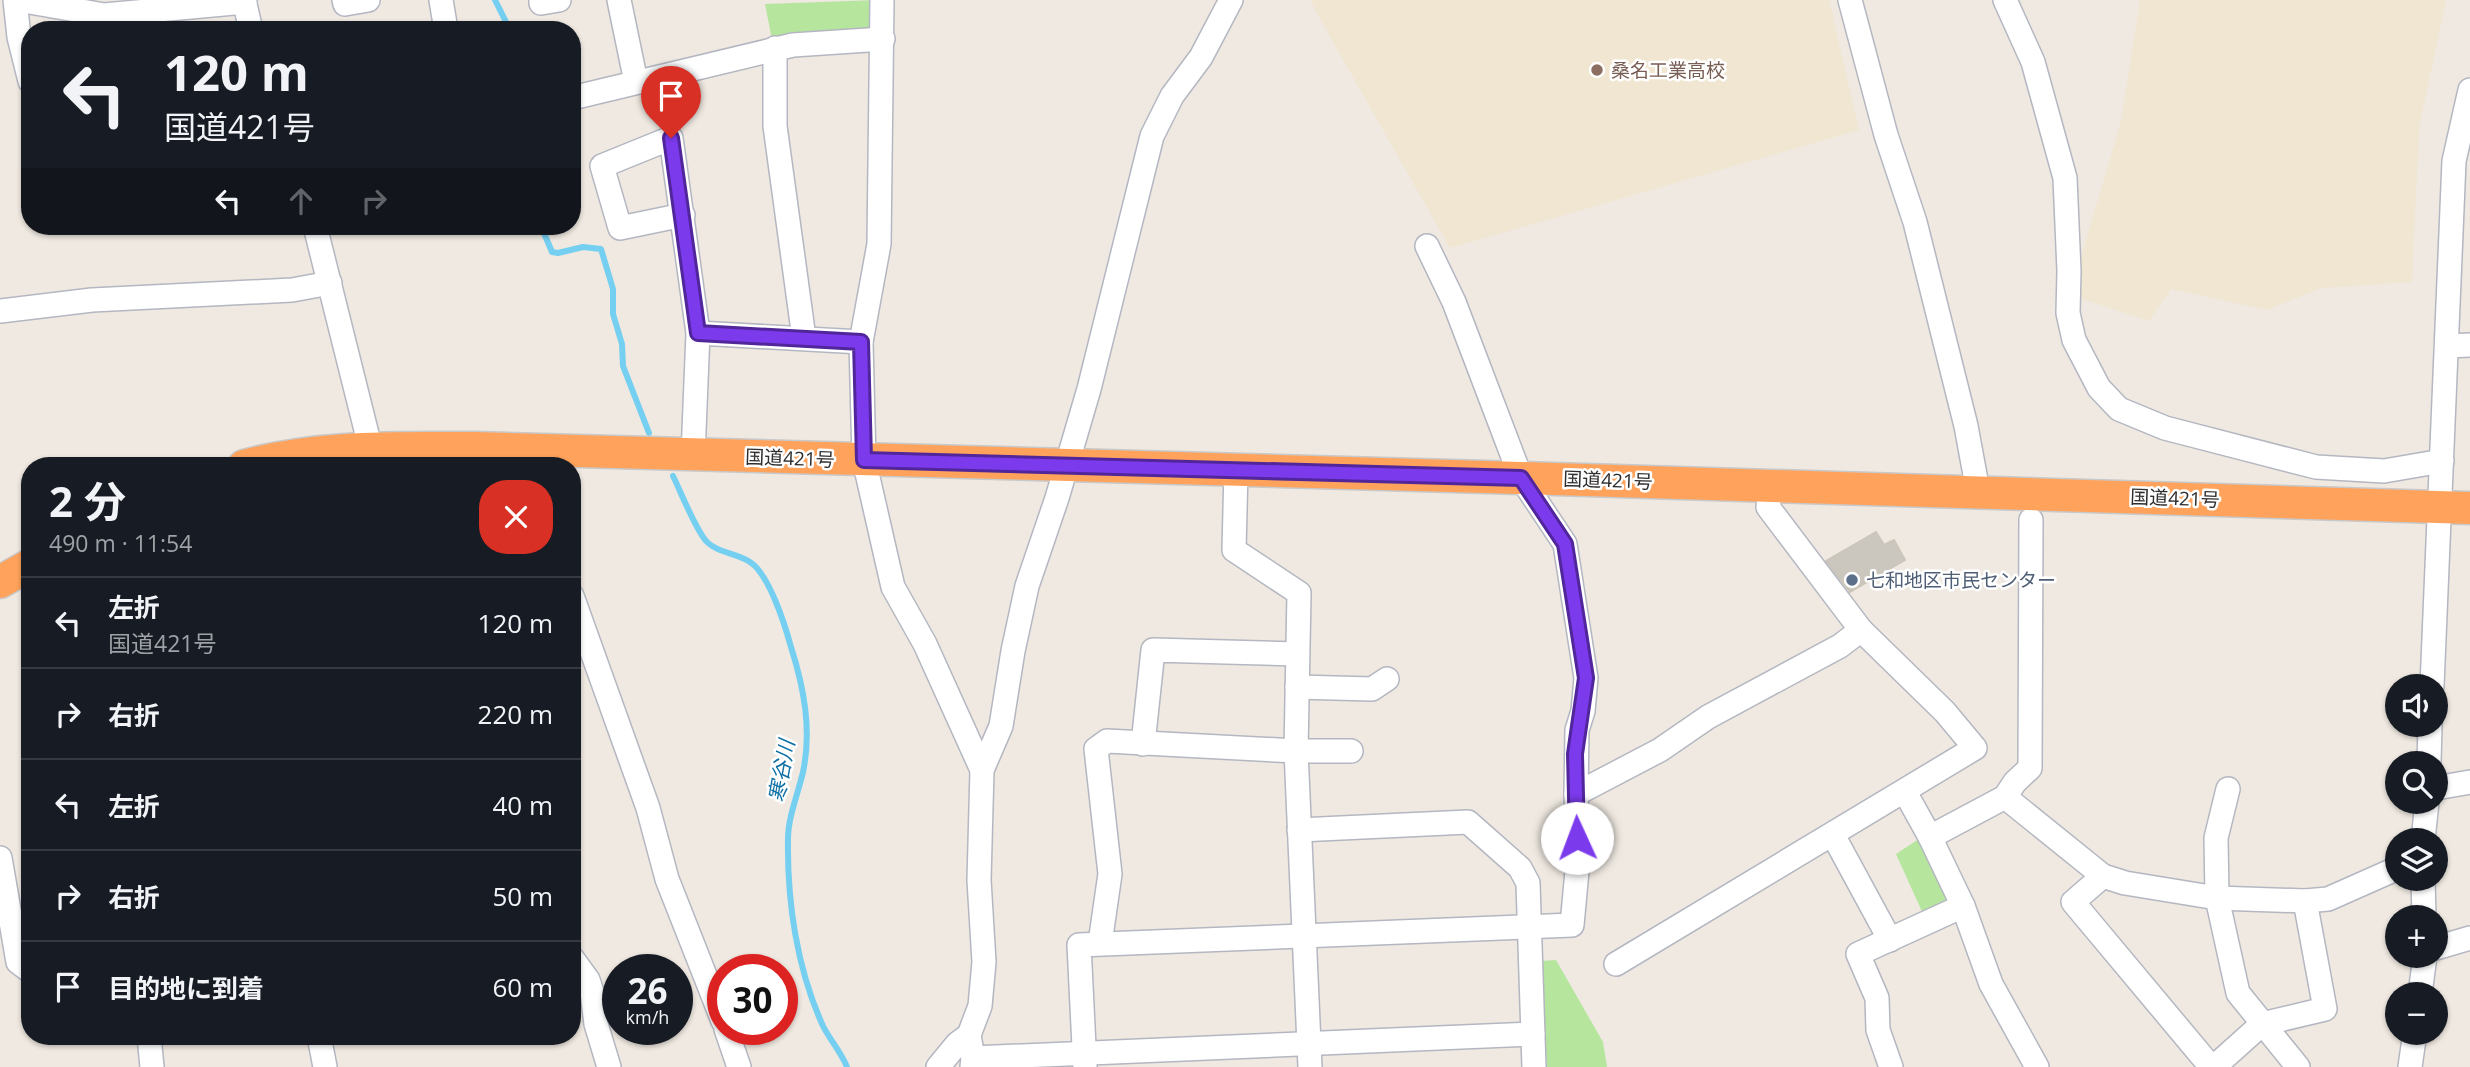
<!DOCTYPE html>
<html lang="ja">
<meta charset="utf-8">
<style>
:root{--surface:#171b24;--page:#20242c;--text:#f1f3f6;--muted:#9ea1a6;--line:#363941}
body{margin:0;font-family:"Open Sans","Noto Sans JP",sans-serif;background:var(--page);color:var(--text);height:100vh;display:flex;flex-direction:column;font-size:26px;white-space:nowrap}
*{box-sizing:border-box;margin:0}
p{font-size:23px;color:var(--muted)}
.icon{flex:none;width:38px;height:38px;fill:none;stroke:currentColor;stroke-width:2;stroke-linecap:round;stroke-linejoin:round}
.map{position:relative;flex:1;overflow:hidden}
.details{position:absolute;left:21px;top:457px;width:560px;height:588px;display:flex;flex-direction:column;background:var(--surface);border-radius:28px;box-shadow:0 2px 5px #0004}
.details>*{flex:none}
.hud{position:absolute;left:21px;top:21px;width:560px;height:214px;border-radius:28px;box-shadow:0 2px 5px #0004;background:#171b24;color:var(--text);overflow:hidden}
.controls{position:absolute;left:2385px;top:674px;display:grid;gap:14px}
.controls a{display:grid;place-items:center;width:63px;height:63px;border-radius:50%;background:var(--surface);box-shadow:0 2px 5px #0004;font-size:35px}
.speed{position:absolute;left:602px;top:954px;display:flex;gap:14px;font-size:35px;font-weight:700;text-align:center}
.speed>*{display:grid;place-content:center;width:91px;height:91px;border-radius:50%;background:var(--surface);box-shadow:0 2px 5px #0004;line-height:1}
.speed small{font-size:18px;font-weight:400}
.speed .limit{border:10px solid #d22;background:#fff;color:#111}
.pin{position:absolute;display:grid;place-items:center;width:60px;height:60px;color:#fff;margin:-72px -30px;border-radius:50% 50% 50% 0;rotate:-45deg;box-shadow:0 0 7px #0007}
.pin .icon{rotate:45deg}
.me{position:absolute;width:77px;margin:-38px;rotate:358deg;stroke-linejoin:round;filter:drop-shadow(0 0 5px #0008)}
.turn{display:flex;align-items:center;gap:24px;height:147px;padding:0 28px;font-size:32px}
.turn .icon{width:91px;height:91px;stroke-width:2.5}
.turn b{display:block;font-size:49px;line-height:60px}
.lanes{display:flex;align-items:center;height:66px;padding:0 28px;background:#0003;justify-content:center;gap:35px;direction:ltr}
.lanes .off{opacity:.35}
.round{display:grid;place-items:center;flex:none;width:74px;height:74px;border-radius:28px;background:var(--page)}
.headline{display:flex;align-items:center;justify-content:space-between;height:119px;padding:0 28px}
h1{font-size:42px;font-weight:700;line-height:52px}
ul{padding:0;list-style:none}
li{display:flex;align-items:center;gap:21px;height:91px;padding:0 28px;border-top:2px solid var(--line)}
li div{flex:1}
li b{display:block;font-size:26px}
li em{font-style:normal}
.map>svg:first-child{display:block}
</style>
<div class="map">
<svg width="2470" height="1067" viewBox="0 0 2470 1067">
<rect width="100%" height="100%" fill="#efe9e1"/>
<!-- education -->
<g fill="#f0e6d1">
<path d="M 1311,0 L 1829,0 L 1859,130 L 1450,248 L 1315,10 Z"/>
<path d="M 2140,0 L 2446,0 L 2419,128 L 2412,282 L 2321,288 L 2267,310 L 2171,289 L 2149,321 L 2070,295 L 2121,121 Z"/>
</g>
<!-- green -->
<g fill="#b6e59e">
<path d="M 877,0 L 879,36 L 773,45 L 765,4 Z"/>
<path d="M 1922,837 L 1952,898 L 1946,906 L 1924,916 L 1896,854 Z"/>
<path d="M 1556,960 L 1603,1042 L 1607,1067 L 1547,1067 L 1541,961 Z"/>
</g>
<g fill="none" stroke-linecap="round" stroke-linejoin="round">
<!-- stream -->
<g stroke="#75cff0" stroke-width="6">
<path d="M 495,0 L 510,30"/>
<path d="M 541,226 L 552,252 L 558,253 L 583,247 L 601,249 L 613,289 L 613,314 L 622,344 L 623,366 L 649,433"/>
<path d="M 673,476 C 681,492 696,531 707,542 C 718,553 736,553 750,562 C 769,574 785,625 791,647 C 804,688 812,730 803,772 C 798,794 788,817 788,839 C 787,902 797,969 823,1026 C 830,1040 841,1052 847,1067"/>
</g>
</g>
<!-- building -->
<path fill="#cbc7bf" stroke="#cbc5ba" stroke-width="2" d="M 1876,532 L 1884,545 L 1894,540 L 1905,560 L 1850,592 L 1826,561 Z"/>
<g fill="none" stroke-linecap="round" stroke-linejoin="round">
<!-- minor casing -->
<g stroke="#b4b7c1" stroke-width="26">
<g id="minor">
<path d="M 15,0 L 19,37 L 30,81"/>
<path d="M 18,0 L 104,15 L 245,2"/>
<path d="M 244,0 L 251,30"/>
<path d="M 344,0 L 345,4 L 368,0"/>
<path d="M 441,0 L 446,30"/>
<path d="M 541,0 L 541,3 L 559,0"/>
<path d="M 619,0 L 636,82"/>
<path d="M 882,0 L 879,244 L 861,342 L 864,460 L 893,587 L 925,644 L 982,770"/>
<path d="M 1850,0 L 1886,135 L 1915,222 L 1966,426 L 1978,491"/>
<path d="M 2005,0 L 2033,62 L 2065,178 L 2069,271 L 2068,313 L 2074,340 L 2099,388 L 2119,409 L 2165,428 L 2316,467 L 2384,471 L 2442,461"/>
<path d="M 775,48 L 775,126 L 804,338"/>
<path d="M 572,98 L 793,45 L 883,39"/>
<path d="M 683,215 L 620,228 L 602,166 L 671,138 L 698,333 L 693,455"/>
<path d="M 315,226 L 375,466"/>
<path d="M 1427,246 L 1454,302 L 1521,478 L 1565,544 L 1586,678 L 1583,711 L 1577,730 L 1576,794 L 1660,750 L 1708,717 L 1840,646 L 1861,630 L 1768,507 L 1771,485"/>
<path d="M 0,311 L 92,300 L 292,290 L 330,283"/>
<path d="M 698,333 L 861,342"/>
<path d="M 2447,346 L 2470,345"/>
<path d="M 1236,470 L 1234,550 L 1299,593 L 1296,751 L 1310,1067"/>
<path d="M 2031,520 L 2030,768 L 2015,782 L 2005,797 L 1930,837 L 1963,906 L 1991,984 L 2037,1067"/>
<path d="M 572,596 L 648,808 L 667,879 L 723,1021"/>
<path d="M 2432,686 L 2454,161 L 2470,90"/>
<path d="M 1297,687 L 1372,689 L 1387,679"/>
<path d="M 1143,744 L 1153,650 L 1297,654"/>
<path d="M 2429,763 L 2430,724"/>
<path d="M 2436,788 L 2470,782"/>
<path d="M 2228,789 L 2216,838 L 2217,898 L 2238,993 L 2298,1067"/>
<path d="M 1905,792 L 1930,837"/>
<path d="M 2005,797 L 2103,876 L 2125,883 L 2217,898 L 2305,901 L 2328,899 L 2398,868"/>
<path d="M 1299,830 L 1468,822 L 1520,868 L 1528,883 L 1534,1067"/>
<path d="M 1833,835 L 1890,940"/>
<path d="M 2423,840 L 2427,802"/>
<path d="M 0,858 L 18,962 L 30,971"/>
<path d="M 2103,876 L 2073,902 L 2211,1067"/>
<path d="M 2423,878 L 2424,917"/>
<path d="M 1100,943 L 1110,874 L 1096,749 L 1107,741 L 1296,751 L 1351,751"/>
<path d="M 2436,948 L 2470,938"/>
<path d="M 572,958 L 588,980 L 592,992 L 596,1024 L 609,1067"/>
<path d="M 1616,964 L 1975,748 L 1945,712 L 1861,630"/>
<path d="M 2420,994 L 2425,956"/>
<path d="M 726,1029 L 739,1067"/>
<path d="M 149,1036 L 152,1067"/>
<path d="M 319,1036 L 325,1067"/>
<path d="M 973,1058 L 1533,1034"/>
<path d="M 938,1067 L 957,1044 L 969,1035"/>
<path d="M 972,1067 L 973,1058 L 969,1035 L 980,1006 L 984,962 L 979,880 L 982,770 L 1001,726 L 1013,651 L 1027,586 L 1057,498 L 1089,389 L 1152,136 L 1172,96 L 1201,57 L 1231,0"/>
<path d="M 1085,1067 L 1079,945 L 1572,925 L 1578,860 L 1576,794"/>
<path d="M 1891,1067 L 1878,1030 L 1877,998 L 1858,954 L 1963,906"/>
<path d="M 2214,1067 L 2262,1024 L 2325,1009 L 2305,901"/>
<path d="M 2410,1067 L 2415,1032"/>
</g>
</g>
<!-- highway casing -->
<g stroke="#c9c9c9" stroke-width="35">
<g id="highway">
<path d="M 244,466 C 320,445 397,448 474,448 L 1521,478 L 2470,508"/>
<path d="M 0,582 L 30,565"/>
</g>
</g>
<!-- minor -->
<use href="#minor" stroke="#fff" stroke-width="23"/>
<!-- highway -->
<use href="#highway" stroke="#ffa35c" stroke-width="32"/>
</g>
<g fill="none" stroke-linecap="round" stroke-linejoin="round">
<!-- route casing -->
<g stroke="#51269a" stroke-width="18">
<path id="route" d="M 671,138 L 698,333 L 861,342 L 864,460 L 1521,478 L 1565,544 L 1586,678 L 1575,754 L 1577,838"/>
</g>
<!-- route -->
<use href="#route" stroke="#7c3aed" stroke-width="12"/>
</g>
<!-- markers -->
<circle fill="#8d6e63" stroke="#fff" stroke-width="2.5" cx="1597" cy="70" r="7"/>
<circle fill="#5c6f8a" stroke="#fff" stroke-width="2.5" cx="1852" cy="580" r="7"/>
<g text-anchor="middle" stroke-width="5" stroke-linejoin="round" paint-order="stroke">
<!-- education labels -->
<g font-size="19" fill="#785e54" stroke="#fff" text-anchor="start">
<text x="1611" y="77">桑名工業高校</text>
</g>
<!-- street labels -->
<g font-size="19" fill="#2e2e2e" stroke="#fff">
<text transform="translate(790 458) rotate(2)" y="7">国道421号</text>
<text transform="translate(1608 480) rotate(2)" y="7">国道421号</text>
<text transform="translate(2175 498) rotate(2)" y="7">国道421号</text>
</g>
<!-- service labels -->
<g font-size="19" fill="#4e5e75" stroke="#fff" text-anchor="start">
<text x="1866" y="587">七和地区市民センター</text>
</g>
<!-- water labels -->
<g font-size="21" font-style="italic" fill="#0d6fa3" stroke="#fff">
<text transform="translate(782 771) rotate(-80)" y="7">寒谷川</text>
</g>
</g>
</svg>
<div class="controls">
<a><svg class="icon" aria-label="sound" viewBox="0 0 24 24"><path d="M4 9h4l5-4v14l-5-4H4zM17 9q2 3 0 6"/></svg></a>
<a><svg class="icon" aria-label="search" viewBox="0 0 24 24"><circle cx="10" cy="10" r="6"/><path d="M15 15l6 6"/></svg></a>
<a><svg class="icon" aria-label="layers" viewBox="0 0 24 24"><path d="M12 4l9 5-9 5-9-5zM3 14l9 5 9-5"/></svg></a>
<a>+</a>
<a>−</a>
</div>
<div class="speed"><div>26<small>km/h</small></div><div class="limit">30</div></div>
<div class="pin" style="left:671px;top:138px;background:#d93025"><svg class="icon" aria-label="arrive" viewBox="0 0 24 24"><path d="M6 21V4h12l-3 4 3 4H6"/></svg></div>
<svg class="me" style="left:1577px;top:838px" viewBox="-20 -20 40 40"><circle r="19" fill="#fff"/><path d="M0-13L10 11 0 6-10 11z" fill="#7c3aed"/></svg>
<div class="hud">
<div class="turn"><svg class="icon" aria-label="left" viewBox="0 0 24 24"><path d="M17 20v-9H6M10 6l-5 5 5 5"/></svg><div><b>120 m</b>国道421号</div></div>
<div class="lanes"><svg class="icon" aria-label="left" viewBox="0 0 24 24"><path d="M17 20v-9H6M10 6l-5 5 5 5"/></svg><svg class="icon off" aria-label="ahead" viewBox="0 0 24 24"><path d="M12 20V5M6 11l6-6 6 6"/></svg><svg class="icon off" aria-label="right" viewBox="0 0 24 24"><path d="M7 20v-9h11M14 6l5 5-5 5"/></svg></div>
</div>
<section class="details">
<div class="headline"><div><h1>2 分</h1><p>490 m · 11:54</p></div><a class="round" style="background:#d93025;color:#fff"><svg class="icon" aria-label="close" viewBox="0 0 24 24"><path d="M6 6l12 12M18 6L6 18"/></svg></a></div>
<ul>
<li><svg class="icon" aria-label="left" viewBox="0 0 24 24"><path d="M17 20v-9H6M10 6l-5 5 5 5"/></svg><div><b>左折</b><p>国道421号</p></div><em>120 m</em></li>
<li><svg class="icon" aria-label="right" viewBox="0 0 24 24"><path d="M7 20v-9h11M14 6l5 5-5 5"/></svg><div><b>右折</b></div><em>220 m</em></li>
<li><svg class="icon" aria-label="left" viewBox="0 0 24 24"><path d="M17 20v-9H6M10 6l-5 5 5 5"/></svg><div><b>左折</b></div><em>40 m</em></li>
<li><svg class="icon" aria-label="right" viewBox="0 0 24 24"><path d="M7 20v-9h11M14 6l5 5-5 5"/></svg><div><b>右折</b></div><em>50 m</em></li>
<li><svg class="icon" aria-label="arrive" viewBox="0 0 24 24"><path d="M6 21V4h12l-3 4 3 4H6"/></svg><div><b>目的地に到着</b></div><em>60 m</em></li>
</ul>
</section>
</div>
